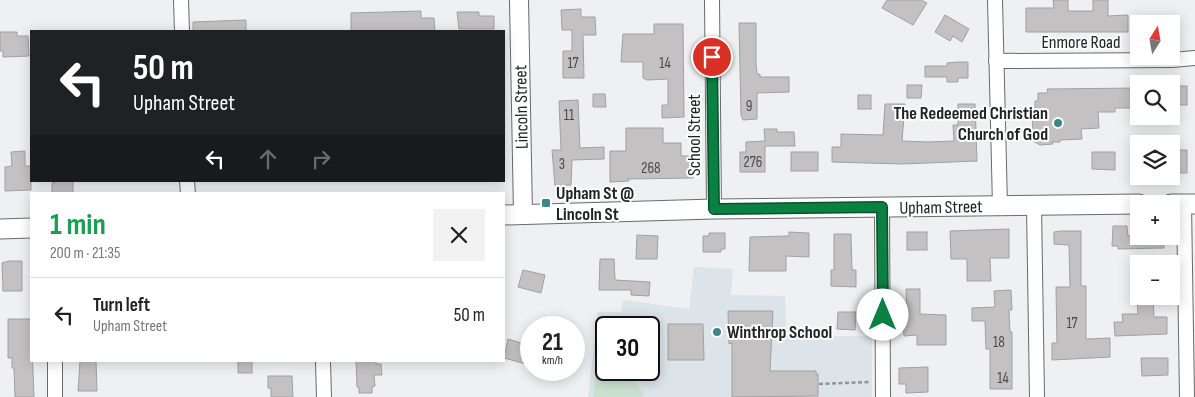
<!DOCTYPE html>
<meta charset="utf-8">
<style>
:root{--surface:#fff;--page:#f2f2f2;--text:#222;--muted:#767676;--line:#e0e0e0}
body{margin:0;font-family:"Sofia Sans Condensed",sans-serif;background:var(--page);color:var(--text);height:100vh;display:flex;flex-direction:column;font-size:19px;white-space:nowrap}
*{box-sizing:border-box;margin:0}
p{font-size:16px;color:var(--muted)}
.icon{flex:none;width:28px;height:28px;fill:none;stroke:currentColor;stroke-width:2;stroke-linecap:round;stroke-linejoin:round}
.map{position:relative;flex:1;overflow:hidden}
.panel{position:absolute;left:30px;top:192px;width:475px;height:170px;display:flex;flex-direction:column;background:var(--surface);border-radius:0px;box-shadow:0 2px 12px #0003}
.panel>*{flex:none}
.top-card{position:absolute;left:30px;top:30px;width:475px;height:152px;border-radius:0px;box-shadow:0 2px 12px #0003;background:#202124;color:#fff;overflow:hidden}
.needle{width:32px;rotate:11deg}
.fabs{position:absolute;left:1130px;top:15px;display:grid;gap:10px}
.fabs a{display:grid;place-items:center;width:50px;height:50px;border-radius:0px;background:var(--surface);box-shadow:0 2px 12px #0003;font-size:25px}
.speed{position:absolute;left:520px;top:316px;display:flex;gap:10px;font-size:25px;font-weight:700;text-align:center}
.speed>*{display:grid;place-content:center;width:65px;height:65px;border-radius:50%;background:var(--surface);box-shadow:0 2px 12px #0003;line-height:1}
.speed small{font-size:12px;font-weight:400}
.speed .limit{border:2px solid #111;border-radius:8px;background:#fff;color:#111}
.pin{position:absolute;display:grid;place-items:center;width:42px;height:42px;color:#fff;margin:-21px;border:2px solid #fff;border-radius:50%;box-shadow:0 1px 5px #0007}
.me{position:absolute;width:55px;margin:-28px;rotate:0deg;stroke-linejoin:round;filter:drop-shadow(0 0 4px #0008)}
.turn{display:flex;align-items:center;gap:18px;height:105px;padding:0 20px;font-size:22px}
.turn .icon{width:65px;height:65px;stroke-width:2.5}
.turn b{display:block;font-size:35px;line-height:42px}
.lanes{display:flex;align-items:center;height:48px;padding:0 20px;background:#0003;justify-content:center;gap:25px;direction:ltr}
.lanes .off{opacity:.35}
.round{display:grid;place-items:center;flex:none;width:52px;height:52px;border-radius:0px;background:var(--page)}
.head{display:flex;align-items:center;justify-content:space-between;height:85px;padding:0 20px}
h1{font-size:30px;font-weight:700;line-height:38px;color:#1e9e55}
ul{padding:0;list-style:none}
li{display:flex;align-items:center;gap:15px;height:75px;padding:0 20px;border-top:1px solid var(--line)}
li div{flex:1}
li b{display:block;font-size:19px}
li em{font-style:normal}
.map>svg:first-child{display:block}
</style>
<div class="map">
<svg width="1195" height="397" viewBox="0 0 1195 397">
<rect width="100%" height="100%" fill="#eff0f1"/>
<!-- built -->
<path fill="#dce3e9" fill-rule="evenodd" d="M 694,267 L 733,269 L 731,295 L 785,296 L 786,336 L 872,336 L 872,397 L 588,397 L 598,312 L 621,312 L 623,300 L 689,309 ZM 606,328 L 649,328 L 649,370 L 606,370 Z"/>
<!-- green -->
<path fill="#cbe1d0" d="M 606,363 L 606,370 L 626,370 L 644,394 L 642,397 L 593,397 L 596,369 Z"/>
<!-- building -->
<g fill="#c3c1c1" stroke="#a2a0a0">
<path d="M 887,0 L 921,0 L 927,3 L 913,25 L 882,8 Z"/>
<path d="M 1053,0 L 1068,0 L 1068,11 L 1093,11 L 1093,0 L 1108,0 L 1108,16 L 1128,15 L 1128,32 L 1026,32 L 1026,8 L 1054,8 Z"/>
<path d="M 581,9 L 581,17 L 595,17 L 596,35 L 583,35 L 584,78 L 563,78 L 563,51 L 572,51 L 572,30 L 562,30 L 561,10 Z"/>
<path d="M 421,11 L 421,18 L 434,18 L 435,31 L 351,31 L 351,13 Z"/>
<path d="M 457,12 L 479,12 L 479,16 L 494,16 L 494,29 L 459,29 Z"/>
<path d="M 945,15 L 969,29 L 962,42 L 953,36 L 950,41 L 935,32 Z"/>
<path d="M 246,20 L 246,31 L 193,31 L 193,22 Z"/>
<path d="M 739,23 L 756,23 L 756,64 L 757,74 L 760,74 L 760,77 L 789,77 L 789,92 L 757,93 L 757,119 L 743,120 L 741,115 Z"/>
<path d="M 654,24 L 683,24 L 684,117 L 662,118 L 662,105 L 668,105 L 668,79 L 647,80 L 643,78 L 643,62 L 621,62 L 623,34 L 654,34 Z"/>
<path d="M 0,32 L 17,32 L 17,36 L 28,36 L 29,56 L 3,57 L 3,51 L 0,51 Z"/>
<path d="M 958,62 L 968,62 L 968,78 L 958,78 L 958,82 L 947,82 L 947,77 L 925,77 L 925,66 L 947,66 L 947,63 Z"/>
<path d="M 907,85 L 922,85 L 921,98 L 907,98 Z"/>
<rect x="1171" y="86" width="16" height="19"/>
<path d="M 1139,88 L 1139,108 L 1115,108 L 1115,112 L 1098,112 L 1099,128 L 1081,129 L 1082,139 L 1060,140 L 1060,142 L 1052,142 L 1053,144 L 1040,145 L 1033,141 L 1032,108 L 1035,108 L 1035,101 L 1038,101 L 1038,93 L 1048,93 L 1047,89 Z"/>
<path d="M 593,94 L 605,94 L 606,107 L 593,107 Z"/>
<rect x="858" y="95" width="13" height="14"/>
<path d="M 578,100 L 580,148 L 604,147 L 604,159 L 572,160 L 571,185 L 555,186 L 552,150 L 561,150 L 559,101 Z"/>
<path d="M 885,104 L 905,104 L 902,141 L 928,142 L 954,141 L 953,125 L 958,125 L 958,104 L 975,104 L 977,161 L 902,164 L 832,162 L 832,147 L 841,147 L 841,134 L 883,135 Z"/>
<path d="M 626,128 L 663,128 L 663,143 L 681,143 L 681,156 L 689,156 L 689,159 L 693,159 L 693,178 L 628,179 L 629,181 L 610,182 L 610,151 L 626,151 Z"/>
<path d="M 764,129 L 777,129 L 777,132 L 794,132 L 795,146 L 765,146 L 765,172 L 740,172 L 740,152 L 746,152 L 746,142 L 765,141 Z"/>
<path d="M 1171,150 L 1187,150 L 1187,173 L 1172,173 Z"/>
<path d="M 25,151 L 25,166 L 31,166 L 31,190 L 5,191 L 5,167 L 12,166 L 11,152 Z"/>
<rect x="791" y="152" width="27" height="19"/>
<path d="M 1092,152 L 1115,152 L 1115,170 L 1092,169 Z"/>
<path d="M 58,181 L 73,181 L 73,194 L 52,194 L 52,183 Z"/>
<path d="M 1113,226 L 1127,226 L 1128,236 L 1163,236 L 1164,248 L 1118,249 L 1118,246 L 1112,246 Z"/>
<path d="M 1009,229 L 1009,258 L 990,258 L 991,281 L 967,281 L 967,259 L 951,259 L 950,231 Z"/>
<path d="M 1060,231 L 1081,231 L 1081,286 L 1086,286 L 1086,339 L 1110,338 L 1110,357 L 1052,360 L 1052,343 L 1057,343 L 1056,287 L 1070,287 L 1069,245 L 1054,244 L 1054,232 Z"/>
<path d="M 789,232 L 809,233 L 809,257 L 786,256 L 786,271 L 749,271 L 750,237 L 789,236 Z"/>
<rect x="907" y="232" width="20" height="18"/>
<path d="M 709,233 L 725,233 L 725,249 L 721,249 L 721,252 L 703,252 L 703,236 L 709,236 Z"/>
<path d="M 834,234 L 851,234 L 852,270 L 856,270 L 856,287 L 831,286 L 831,270 L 834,270 Z"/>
<path d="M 637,235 L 658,236 L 657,259 L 636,259 Z"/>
<path d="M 600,259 L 614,259 L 615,280 L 650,282 L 649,296 L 631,295 L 631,290 L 599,290 Z"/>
<path d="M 9,261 L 22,261 L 22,291 L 3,291 L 2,263 Z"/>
<path d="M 523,270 L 545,275 L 541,293 L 518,287 Z"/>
<path d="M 906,289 L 920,289 L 920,314 L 946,315 L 946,345 L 917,345 L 917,335 L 904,336 L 903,320 L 907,319 Z"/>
<path d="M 1011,290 L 1012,310 L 1009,310 L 1010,332 L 1012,332 L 1012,389 L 990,389 L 990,349 L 986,349 L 985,321 L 972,321 L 972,308 L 995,307 L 994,291 Z"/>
<path d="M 1137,297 L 1153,297 L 1154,317 L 1167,317 L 1167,334 L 1115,336 L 1114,322 L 1123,322 L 1122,314 L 1138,314 Z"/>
<path d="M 728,311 L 773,311 L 770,371 L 816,371 L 816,374 L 818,374 L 818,396 L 732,397 L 732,343 L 729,344 Z"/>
<path d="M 838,312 L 856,312 L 855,330 L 837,329 Z"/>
<path d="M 8,319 L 31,319 L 34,397 L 15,397 L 14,368 L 12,368 L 12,358 L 8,358 Z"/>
<path d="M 668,324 L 703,324 L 704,360 L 668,360 Z"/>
<path d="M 508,339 L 531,346 L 526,364 L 504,358 Z"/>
<path d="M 1141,358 L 1168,358 L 1168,375 L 1142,376 Z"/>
<path d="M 80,361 L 96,361 L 97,391 L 78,391 Z"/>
<rect x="238" y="361" width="14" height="12"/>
<path d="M 356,361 L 376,361 L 376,364 L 381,364 L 382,375 L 374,375 L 375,386 L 372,387 L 372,393 L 359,393 L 359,387 L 357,387 Z"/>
<path d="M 928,367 L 928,392 L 906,393 L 906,384 L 899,384 L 899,368 Z"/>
<path d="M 268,376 L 292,376 L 293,397 L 271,397 L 271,388 L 268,388 Z"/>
</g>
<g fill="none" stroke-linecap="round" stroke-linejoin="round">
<!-- minor casing -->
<g stroke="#696a6a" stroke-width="16">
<g id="minor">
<path d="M 181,0 L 182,31"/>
<path d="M 712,0 L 714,209"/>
<path d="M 995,0 L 1000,206"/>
<path d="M 996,61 L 1172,60 L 1195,58"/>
<path d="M 187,181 L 188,194"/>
<path d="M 1184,204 L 1187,397"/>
<path d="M 1034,206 L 1037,397"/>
<path d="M 882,207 L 883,397"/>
<path d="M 55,361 L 55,397"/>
<path d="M 323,361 L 324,397"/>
</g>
</g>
<!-- tertiary casing -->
<g stroke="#696a6a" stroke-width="20">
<path id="tertiary" d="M 519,0 L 523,214"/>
</g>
<!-- secondary casing -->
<g stroke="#696a6a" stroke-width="21">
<g id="secondary">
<path d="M 1171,204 L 1195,204"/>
<path d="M 504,215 L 714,209 L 1139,204"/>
<path d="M 0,229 L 31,228"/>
</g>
</g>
<!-- path -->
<path stroke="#939495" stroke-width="2.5" stroke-dasharray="4 2.5" stroke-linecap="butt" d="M 819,384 L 871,382"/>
<!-- minor -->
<use href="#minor" stroke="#fff" stroke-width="14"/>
<!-- tertiary -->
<use href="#tertiary" stroke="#fff" stroke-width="18"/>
<!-- secondary -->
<use href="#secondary" stroke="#fff" stroke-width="19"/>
</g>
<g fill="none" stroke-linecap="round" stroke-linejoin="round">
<!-- route casing -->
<g stroke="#07532c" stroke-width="12">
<path id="route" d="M 712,57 L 714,209 L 882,207 L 883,315"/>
</g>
<!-- route -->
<use href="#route" stroke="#0b8043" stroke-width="9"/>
</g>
<!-- markers -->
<g fill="#3f8787" stroke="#fcfefe" stroke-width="2">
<circle cx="1058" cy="123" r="5"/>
<rect x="541" y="198" width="10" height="10" rx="2.5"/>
<circle cx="717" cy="332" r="5"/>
</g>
<g text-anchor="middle" stroke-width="4" stroke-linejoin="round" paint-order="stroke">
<!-- number labels -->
<g font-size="15" fill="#4a4a4a">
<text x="573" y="68">17</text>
<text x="665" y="68">14</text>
<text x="749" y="111">9</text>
<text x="569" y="120">11</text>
<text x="753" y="167">276</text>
<text x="562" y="169">3</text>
<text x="651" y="173">268</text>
<text x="1072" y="328">17</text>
<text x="999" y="347">18</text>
<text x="1003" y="383">14</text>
</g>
<!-- street labels -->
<g font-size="18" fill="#222323" stroke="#fcfefe">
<text x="1081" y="48">Enmore Road</text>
<text transform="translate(521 107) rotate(-91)" y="6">Lincoln Street</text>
<text transform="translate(694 135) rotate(-90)" y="6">School Street</text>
<text transform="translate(941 207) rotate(-1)" y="6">Upham Street</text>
</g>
<!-- poi labels -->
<g font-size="18" font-weight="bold" fill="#222323" stroke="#fcfefe" text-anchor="start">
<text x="1048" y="119" text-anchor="end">The Redeemed Christian<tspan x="1048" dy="21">Church of God</tspan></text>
<text x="556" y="199">Upham St @<tspan x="556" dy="21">Lincoln St</tspan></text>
<text x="727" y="338">Winthrop School</text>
</g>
</g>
</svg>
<div class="fabs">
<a><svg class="needle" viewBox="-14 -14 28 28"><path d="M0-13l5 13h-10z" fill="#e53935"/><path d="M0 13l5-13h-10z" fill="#767676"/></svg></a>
<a><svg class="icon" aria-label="search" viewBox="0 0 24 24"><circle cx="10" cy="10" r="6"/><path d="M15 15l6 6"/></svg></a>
<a><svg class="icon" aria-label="layers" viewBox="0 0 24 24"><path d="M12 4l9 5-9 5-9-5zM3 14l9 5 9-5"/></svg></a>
<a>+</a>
<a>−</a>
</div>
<div class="speed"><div>21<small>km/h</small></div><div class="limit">30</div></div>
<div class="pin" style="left:712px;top:57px;background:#d93025"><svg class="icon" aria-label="arrive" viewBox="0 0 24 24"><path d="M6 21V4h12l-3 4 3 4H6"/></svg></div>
<svg class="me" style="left:883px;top:315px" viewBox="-20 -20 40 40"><circle r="19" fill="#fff"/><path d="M0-13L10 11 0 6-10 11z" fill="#0b8043"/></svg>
<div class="top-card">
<div class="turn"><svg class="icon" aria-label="left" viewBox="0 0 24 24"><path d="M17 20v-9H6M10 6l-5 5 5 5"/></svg><div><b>50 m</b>Upham Street</div></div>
<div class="lanes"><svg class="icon" aria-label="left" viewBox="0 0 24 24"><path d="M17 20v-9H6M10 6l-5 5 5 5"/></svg><svg class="icon off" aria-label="ahead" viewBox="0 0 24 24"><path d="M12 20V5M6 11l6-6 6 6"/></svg><svg class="icon off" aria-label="right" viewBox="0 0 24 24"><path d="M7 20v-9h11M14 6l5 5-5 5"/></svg></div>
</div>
<section class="panel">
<div class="head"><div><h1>1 min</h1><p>200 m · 21:35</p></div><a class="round"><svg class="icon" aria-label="close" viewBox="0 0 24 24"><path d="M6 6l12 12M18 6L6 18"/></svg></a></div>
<ul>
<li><svg class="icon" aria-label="left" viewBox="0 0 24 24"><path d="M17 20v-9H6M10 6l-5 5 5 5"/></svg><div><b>Turn left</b><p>Upham Street</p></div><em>50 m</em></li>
</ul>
</section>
</div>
